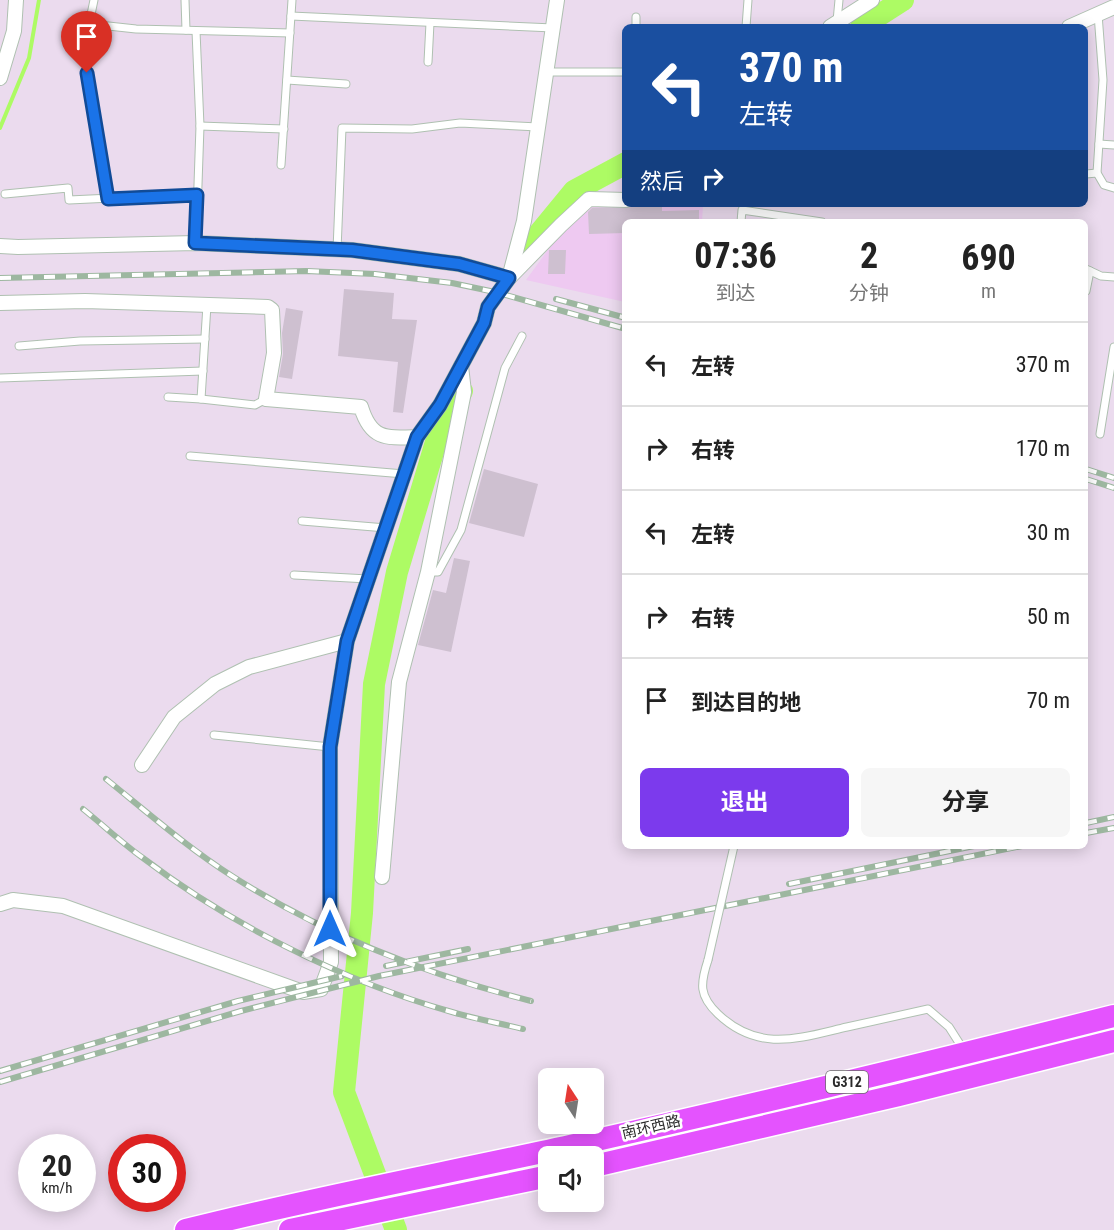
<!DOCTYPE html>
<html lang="zh">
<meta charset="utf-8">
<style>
:root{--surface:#fff;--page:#f6f6f6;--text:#222;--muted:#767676;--line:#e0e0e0;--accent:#7c3aed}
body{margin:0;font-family:"Roboto Condensed","Noto Sans SC",sans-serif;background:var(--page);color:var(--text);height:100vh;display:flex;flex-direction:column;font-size:22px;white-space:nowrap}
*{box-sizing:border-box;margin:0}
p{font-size:20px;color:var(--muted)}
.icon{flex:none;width:33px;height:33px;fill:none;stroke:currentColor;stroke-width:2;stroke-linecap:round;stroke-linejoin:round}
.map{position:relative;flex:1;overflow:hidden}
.side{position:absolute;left:622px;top:219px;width:466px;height:630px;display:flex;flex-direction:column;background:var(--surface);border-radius:9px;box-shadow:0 3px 15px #0003}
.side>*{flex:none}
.banner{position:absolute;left:622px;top:24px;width:466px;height:183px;border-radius:9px;box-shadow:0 3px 15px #0003;background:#1a4fa0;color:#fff;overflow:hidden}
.needle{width:39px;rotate:348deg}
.tools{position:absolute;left:538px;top:1068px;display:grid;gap:12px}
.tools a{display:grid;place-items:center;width:66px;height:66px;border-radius:9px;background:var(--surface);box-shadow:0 3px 15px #0003;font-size:30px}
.speed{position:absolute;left:18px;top:1134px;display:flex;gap:12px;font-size:30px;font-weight:700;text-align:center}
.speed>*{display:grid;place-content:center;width:78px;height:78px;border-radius:50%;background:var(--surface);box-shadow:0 3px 15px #0003;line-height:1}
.speed small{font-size:15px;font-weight:400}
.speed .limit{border:9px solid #d22;background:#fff;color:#111}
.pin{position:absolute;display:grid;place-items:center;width:51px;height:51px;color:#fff;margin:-62px -26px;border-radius:50% 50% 50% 0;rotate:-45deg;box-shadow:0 0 6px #0007}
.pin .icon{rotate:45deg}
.me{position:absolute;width:66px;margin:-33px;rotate:0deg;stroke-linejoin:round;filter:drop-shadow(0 0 4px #0008)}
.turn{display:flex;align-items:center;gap:21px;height:126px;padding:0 18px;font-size:27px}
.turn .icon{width:78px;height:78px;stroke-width:2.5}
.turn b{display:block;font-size:42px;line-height:51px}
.then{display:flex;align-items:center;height:57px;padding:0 18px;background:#0003;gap:12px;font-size:22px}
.eta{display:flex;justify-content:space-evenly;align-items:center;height:102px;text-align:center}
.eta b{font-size:36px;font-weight:700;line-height:42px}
.cta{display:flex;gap:12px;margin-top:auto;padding:12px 18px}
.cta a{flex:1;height:69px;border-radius:9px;background:var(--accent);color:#fff;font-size:24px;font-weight:700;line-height:69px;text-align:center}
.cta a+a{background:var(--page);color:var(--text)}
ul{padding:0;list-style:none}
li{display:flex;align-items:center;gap:18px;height:84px;padding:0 18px;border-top:2px solid var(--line)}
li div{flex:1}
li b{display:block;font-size:22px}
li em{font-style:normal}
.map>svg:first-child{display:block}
</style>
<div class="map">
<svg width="1114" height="1230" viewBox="0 0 1114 1230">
<rect width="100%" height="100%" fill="#ebdbee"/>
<!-- education -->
<path fill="#eec9f1" d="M 703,205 L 702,222 L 626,222 L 625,302 L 526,280 L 564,228 L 584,206 Z"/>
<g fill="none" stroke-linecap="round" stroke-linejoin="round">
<!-- stream -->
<path stroke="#adfb64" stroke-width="4" d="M 0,128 L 29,58 L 39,0"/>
<!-- river -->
<g stroke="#adfb64" stroke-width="22">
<path d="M 861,27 L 903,0"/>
<path d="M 528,247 L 574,191 L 626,163"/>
<path d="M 396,1230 L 344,1092 L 362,913 L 374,684 L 397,572 L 436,442 L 462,391"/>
</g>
</g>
<!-- building -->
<g fill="#cec0d0">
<path d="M 662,206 L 662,211 L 699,210 L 699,222 L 626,222 L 626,233 L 589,234 L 588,212 L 592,208 Z"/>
<path d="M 549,250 L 566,250 L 565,274 L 548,274 Z"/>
<path d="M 344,289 L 394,293 L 392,319 L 417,320 L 403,413 L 393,412 L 398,362 L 338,356 Z"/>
<path d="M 286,308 L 303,311 L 292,379 L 279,377 L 283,354 L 282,333 Z"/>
<path d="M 484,469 L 538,484 L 524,537 L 469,523 Z"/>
<path d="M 454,558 L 470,561 L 451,652 L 418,645 L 433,590 L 446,593 Z"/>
</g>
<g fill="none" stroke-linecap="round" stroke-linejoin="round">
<!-- service casing -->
<g stroke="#afc0b1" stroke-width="9">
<g id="service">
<path d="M 94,0 L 84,48 L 108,199"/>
<path d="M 185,0 L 186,30"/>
<path d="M 1098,14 L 1103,80 L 1097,173 L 1104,185 L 1114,188"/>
<path d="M 291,16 L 553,28"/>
<path d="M 837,21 L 839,0"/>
<path d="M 90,24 L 136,29 L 290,33"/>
<path d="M 636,27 L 636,17"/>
<path d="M 746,27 L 748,0"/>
<path d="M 428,62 L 430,23"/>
<path d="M 546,72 L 626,72"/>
<path d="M 287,80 L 346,84"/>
<path d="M 200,126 L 284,129"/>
<path d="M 1099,144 L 1114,145"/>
<path d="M 281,165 L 292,0"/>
<path d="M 1086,174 L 1097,173"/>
<path d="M 5,194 L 68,188 L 69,200 L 197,194"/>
<path d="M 741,222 L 742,210 L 822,222"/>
<path d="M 196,243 L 200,126 L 196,31"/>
<path d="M 337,250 L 342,128 L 412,129 L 460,123 L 538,127"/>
<path d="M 1086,269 L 1101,276 L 1114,277"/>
<path d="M 1086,291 L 1090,271"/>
<path d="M 19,346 L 80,341 L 205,339"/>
<path d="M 0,378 L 203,371"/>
<path d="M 168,397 L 201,399 L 255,405 L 266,399"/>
<path d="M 201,399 L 207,305"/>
<path d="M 1100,434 L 1114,347"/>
<path d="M 190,456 L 404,474"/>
<path d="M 302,521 L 386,528"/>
<path d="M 428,572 L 438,572 L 461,530 L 505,368 L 522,336"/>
<path d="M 294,575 L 368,579"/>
<path d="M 214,735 L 330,747"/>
<path d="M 708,960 C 700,984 699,996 718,1014 C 759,1053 799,1038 847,1027 C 874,1021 901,1015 928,1009 L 949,1027 L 963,1049"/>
</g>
</g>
<!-- minor casing -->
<g stroke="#afc0b1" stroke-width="16">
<g id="minor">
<path d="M 830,27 L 872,0"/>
<path d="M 1069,27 L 1114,7"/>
<path d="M 0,78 L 14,31 L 16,0"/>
<path d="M 0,246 L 18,247 L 196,243 L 352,250 L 459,264 L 509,278 L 561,225 L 589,199 L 626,200"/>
<path d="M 0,303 L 85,301 L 268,307 L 272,310 L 274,353 L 266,399 L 361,407 C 371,440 386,438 417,437"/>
<path d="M 142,765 L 174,717 L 215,684 L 249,667 L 347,641"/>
<path d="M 382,877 L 399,682 L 428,572 L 464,392 L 461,366"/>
<path d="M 0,904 L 13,900 L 63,906 L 303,992 L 321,989 L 331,962 L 330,747 L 347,641 L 417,437 L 440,405 L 484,323 L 488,307 L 509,278 L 524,221 L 557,0"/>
</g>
</g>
<!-- trunk casing -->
<g stroke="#fff" stroke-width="25">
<g id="trunk">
<path d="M 594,1166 L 899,1095 L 1114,1041"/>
<path d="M 186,1230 C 316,1197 448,1173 579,1144 C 758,1104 936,1061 1114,1016"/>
<path d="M 290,1230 L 549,1176"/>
</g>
</g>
<!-- service -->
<use href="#service" stroke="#fff" stroke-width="7"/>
<!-- minor -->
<use href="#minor" stroke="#fff" stroke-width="14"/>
<!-- trunk -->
<use href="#trunk" stroke="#e453fe" stroke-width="22"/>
<!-- rail casing -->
<g stroke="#9db7a0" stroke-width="6">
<g id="rail">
<path d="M 0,278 L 306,271 L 375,274 L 452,283 L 495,292 L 626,329"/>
<path d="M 556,299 L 626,318"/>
<path d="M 1086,469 L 1114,478"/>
<path d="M 1086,479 L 1114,488"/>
<path d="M 106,779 C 147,812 188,848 232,876 C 325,935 424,974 531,1001"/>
<path d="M 83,809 C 103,825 122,843 143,858 C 231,925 345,982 452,1012 C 475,1019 499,1023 523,1029"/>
<path d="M 1086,823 L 1114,817"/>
<path d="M 1086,833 L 1114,828"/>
<path d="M 789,884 L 974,846"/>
<path d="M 386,966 L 468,949"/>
<path d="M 0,1071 L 238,1001 L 342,976"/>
<path d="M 0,1082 L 241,1011 L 379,976 L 1022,846"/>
</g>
</g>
<!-- rail -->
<use href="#rail" stroke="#fff" stroke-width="4" stroke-dasharray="11" stroke-linecap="butt"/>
<!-- service-bridge casing -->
<g stroke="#afc0b1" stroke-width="9" stroke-linecap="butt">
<path id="service-bridge" d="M 708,960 L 734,846"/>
</g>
<!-- service-bridge -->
<use href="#service-bridge" stroke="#fff" stroke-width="7"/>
</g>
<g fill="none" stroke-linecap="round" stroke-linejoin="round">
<!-- route casing -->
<g stroke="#114b97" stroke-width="15">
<path id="route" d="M 87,73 L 108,199 L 197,195 L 195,243 L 352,250 L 459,264 L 509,278 L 488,307 L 484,323 L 440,405 L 417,437 L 347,641 L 330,747 L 330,929"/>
</g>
<!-- route -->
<use href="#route" stroke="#1a73e8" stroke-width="10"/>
</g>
<g text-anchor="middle" stroke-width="5" stroke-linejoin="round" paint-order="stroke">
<!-- shield labels -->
<rect fill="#fff" stroke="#6b6b6b" stroke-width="1.5" x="826" y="1071" width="42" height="22" rx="4.5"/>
<g font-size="14" font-weight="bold" fill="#2b2b2b">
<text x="847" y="1087">G312</text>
</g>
<!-- street labels -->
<g font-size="15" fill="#2b2b2b" stroke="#fff">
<text transform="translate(651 1127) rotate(-13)" y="5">南环西路</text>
</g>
</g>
</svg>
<div class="tools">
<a><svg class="needle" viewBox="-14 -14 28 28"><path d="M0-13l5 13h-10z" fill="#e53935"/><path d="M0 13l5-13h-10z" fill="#767676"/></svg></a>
<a><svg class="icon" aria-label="sound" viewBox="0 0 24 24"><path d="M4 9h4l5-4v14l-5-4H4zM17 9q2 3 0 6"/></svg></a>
</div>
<div class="speed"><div>20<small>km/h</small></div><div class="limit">30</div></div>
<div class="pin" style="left:87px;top:73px;background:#d93025"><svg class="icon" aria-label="arrive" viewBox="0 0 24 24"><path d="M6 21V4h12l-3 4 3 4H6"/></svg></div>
<svg class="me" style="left:330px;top:929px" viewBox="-20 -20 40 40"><path d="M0-17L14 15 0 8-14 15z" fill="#1a73e8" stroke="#fff" stroke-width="4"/></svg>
<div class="banner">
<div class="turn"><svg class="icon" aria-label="left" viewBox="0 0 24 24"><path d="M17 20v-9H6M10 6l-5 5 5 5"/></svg><div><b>370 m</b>左转</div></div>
<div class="then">然后<svg class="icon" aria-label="right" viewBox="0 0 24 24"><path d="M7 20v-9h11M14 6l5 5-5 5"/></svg></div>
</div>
<section class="side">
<div class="eta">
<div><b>07:36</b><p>到达</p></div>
<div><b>2</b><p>分钟</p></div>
<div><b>690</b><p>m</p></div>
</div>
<ul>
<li><svg class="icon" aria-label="left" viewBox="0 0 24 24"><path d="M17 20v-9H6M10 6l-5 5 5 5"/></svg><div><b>左转</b></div><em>370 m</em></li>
<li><svg class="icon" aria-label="right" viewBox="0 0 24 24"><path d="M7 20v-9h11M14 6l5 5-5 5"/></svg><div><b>右转</b></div><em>170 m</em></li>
<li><svg class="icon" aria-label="left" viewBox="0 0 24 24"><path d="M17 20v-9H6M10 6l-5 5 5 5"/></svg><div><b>左转</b></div><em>30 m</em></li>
<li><svg class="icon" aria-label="right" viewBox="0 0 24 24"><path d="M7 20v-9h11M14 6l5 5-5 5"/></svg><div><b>右转</b></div><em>50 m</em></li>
<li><svg class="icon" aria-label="arrive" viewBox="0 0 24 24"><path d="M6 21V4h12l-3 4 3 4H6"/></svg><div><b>到达目的地</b></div><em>70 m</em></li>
</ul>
<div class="cta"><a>退出</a><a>分享</a></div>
</section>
</div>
